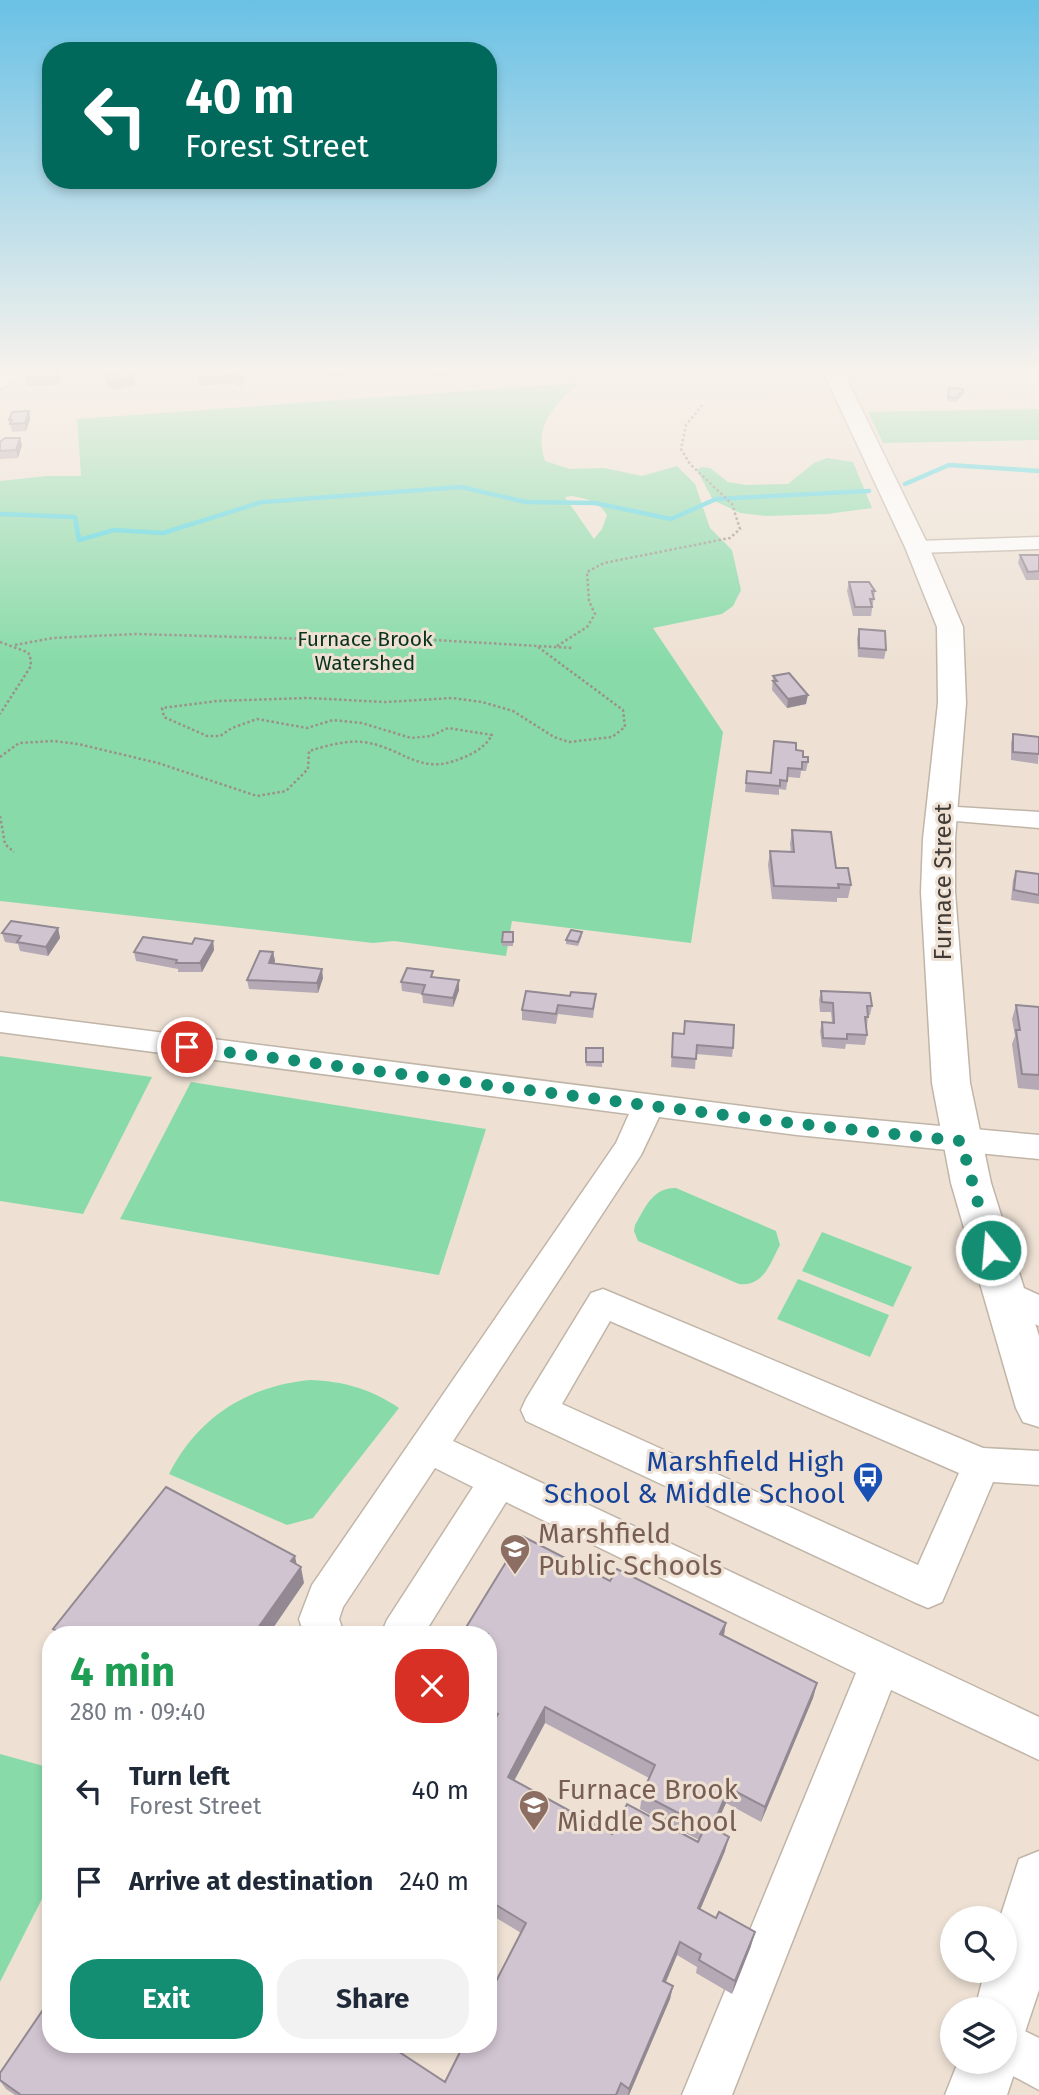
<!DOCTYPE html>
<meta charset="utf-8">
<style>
:root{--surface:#fff;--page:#f2f2f3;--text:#1f2937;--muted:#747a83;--accent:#148e72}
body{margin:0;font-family:"Fira Sans",sans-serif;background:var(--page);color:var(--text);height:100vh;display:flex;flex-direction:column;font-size:26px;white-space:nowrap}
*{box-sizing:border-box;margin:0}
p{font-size:23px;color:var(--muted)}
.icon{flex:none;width:38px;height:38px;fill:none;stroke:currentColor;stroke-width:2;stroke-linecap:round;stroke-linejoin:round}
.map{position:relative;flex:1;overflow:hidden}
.drawer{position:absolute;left:42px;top:1626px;width:455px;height:427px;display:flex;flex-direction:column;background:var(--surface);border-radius:28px;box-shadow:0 4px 10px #0003}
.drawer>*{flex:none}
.banner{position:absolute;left:42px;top:42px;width:455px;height:147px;border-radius:28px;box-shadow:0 4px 10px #0003;background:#00695c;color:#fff;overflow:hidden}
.buttons{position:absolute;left:940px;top:1906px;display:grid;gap:14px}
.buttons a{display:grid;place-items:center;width:77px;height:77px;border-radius:50%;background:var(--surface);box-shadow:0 4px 10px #0003;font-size:35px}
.pin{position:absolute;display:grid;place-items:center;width:60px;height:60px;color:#fff;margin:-30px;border:4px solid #fff;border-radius:50%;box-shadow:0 2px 7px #0007}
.me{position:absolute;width:77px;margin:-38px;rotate:343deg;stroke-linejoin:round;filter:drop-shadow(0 0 5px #0008)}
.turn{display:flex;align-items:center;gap:24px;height:147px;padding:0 28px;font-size:32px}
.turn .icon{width:91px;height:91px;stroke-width:2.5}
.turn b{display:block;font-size:49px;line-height:60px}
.round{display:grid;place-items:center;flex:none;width:74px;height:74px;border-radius:28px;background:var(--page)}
.head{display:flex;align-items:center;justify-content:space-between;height:119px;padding:0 28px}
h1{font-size:42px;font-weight:700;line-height:52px;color:#1e9e55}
.action{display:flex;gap:14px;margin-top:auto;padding:14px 28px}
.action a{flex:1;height:80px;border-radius:28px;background:var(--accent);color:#fff;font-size:28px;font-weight:700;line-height:80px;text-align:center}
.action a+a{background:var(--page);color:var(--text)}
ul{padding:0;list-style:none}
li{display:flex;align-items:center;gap:21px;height:91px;padding:0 28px}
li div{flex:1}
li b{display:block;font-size:26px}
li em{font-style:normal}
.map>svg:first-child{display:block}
</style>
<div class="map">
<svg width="1039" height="2095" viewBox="0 0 1039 2095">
<rect width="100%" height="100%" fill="#eee1d4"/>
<!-- green -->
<g fill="#88dba9" fill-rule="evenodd">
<path d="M 578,383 C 554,407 533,425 545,461 L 570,469 L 604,468 L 642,476 L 677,466 L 695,484 L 710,528 L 732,550 L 741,590 L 733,606 L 722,614 L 653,628 L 723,732 L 691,943 L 512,921 L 506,956 L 394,941 L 373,943 L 0,901 L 0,481 L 47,476 L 81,476 L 77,419 ZM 572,496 C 588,499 598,501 607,515 L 602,529 L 594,539 L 565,497 Z"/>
<path d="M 1039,409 L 1039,440 L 883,443 L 868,412 Z"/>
<path d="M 827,458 L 853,462 L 872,508 L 827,514 L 767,516 L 740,513 L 713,500 L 697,470 L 701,467 L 710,468 L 728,482 L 746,485 L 788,484 L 814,463 Z"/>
<path d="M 0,1056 L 152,1077 L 83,1214 L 0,1201 Z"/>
<path d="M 191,1082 L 486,1129 L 439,1275 L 120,1219 Z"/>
<path d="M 676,1188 L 776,1231 L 780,1245 C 770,1263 764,1287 739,1284 L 638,1241 L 634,1231 L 635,1225 C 645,1208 653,1187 676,1188 Z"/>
<path d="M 822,1232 L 912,1267 L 893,1307 L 802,1271 Z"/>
<path d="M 798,1279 L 889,1315 L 870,1357 L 777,1319 Z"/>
<path d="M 310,1380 C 343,1381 371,1389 399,1408 L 313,1518 L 287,1525 L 169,1474 C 197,1418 247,1386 310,1380 Z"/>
<path d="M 0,1754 L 51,1768 L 51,1881 L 0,1982 Z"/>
</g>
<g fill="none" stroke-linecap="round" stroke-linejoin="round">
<!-- stream -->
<g stroke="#4ad5e1" stroke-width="4.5">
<path d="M 905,484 L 949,465 L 1039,471"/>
<path d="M 0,514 L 75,517 L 79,540 L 114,530 L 163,533 L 262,502 L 461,487 L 526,502 L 595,503 L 671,519 L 716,499 L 869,491"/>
</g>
<!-- minor casing -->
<g stroke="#c1b5a8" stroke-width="3">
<g id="minor">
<path d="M 1,369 L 17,369 L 6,387 L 0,388 Z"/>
<path d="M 1039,537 L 1039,549 L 917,553 L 910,551 L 907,547 L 910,543 L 917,541 Z"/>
<path d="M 941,806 L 1039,812 L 1039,828 L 932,819 L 928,814 L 932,809 Z"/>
<path d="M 0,1012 L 797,1113 L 1039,1135 L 1039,1159 L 797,1135 L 659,1117 L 641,1155 L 453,1441 L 1039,1717 L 1039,1760 L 891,1690 L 732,2095 L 682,2095 L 856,1673 L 506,1502 L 424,1634 L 381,1634 L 387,1620 L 473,1487 L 435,1468 L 343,1607 L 339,1619 L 344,1634 L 304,1634 L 299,1619 L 312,1585 L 616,1143 L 629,1114 L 0,1032 Z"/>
<path d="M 1004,1279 L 1039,1295 L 1039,1326 L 992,1303 L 987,1293 L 992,1283 Z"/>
<path d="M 603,1289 L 983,1448 L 1039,1451 L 1039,1485 L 993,1482 L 942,1602 L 928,1608 L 914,1602 L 526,1421 L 521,1410 L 526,1399 L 591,1293 ZM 610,1321 L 959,1473 L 918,1565 L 562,1404 Z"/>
<path d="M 1004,2021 L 1039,2038 L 1039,2090 L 987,2062 L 1004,2062 Z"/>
</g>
</g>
<!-- major casing -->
<g stroke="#c1b5a8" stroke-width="3">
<g id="major">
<path d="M 822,369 L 842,369 L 929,547 L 963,627 L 966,703 L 955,839 L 955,892 L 970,1083 L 991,1183 L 1039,1336 L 1039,1427 L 1023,1422 L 1016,1408 L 951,1183 L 932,1083 L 921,892 L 923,839 L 938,703 L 937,627 L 905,547 Z"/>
<path d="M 1039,1851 L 1039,1990 L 1025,2032 L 1007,2040 L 1018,2062 L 1007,2095 L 945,2095 L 958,2062 L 1004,2062 L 1004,2009 L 975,2009 L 985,1970 L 1004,1970 L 1004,1918 L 1000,1918 L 1019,1859 Z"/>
</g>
</g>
<!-- path -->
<g stroke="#9a9188" stroke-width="2.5" stroke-dasharray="2.5 2.5" stroke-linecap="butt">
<path d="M 0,642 L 27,652 L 30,655 L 31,666 L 0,714"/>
<path d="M 15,645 L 53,638 L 135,634 L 345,640 L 399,638 L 573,648"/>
<path d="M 557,646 L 587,627 L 595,614 L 589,601 L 587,572 L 604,563 L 730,538 L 740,529 L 732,504 L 690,464 L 681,449 L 686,425 L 704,403"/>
<path d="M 0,757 L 19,743 L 53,741 L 78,744 L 158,763 L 257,796 L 286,791 L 308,769 L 309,751 C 326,746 345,740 363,742 C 403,747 419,777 462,758 C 475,753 485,747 492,735 L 448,728 L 431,736 L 411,738 L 362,723 L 333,720 L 307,728 L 257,719 L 232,728 L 220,736 L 207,736 L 164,717 L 162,708 L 217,701 L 307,698 L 386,702 L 452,698 L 482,702 L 513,711 L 554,737 L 569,742 L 612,737 L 625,727 L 623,710 L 538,647"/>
<path d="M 0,816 L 5,844 L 14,852"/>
</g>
<!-- minor -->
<use href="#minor" fill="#fff" fill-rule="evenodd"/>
<!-- major -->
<use href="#major" fill="#fff" fill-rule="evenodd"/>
</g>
<!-- wall -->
<g fill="#b4a9b4" fill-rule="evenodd">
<path d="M 326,369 L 353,369 L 353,373 L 331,377 L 331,374 L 326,374 Z"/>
<path d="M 429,369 L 473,369 L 473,372 L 435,377 L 430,371 Z"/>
<path d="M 580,369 L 590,369 L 586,372 L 580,371 Z"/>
<path d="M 940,369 L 956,369 L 956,372 L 941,372 Z"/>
<path d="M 58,370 L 60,378 L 58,385 L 27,386 L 26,378 Z"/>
<path d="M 242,370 L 244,385 L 236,386 L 235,383 L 199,386 L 197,373 Z"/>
<path d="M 134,373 L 135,386 L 121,387 L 121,390 L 109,388 L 107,381 Z"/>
<path d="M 949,388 L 963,389 L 962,397 L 958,397 L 957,402 L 947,401 Z"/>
<path d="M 29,411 L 30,419 L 26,431 L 12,432 L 9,420 Z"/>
<path d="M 20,438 L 22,445 L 18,458 L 0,459 L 0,442 Z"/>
<path d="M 1020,555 L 1039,555 L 1039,580 L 1026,580 L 1018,563 Z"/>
<path d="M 849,582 L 875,591 L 871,616 L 853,616 L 847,591 Z"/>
<path d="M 859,629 L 886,650 L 884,659 L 858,657 L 857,638 Z"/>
<path d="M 773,676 L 806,704 L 787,708 L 772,690 Z"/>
<path d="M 1013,734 L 1039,737 L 1038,764 L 1011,760 L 1011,743 Z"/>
<path d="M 796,750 L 808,762 L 806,771 L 801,771 L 800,778 L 788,777 L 786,790 L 779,789 L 779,795 L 745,792 L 747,771 L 771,773 Z"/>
<path d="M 792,830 L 836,868 L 851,885 L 848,898 L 837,898 L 837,902 L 772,899 L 768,865 L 770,851 L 791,852 L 790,844 Z"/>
<path d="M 1016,871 L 1039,874 L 1039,904 L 1011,900 L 1013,880 Z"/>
<path d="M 58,928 L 60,938 L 48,956 L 20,951 L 18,944 L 5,942 L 2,933 Z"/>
<path d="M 503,932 L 513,932 L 513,946 L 502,946 Z"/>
<path d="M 582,936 L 578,946 L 566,944 L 566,940 Z"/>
<path d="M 213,941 L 214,950 L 202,972 L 178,972 L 178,969 L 136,961 L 134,952 Z"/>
<path d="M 273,952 L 275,961 L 274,964 L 323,978 L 318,993 L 249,989 L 247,980 Z"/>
<path d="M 433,977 L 459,980 L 459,990 L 453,1007 L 423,1003 L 422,994 L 402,991 L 401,982 Z"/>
<path d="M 821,991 L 872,1006 L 870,1015 L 868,1015 L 867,1027 L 867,1035 L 865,1045 L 846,1044 L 845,1049 L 822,1047 L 820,1031 L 822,1022 L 832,1022 L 831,1012 L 820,1012 L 819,1000 Z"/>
<path d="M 596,994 L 593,1018 L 558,1014 L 556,1024 L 522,1020 L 522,1010 L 570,996 Z"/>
<path d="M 1016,1005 L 1039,1007 L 1039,1090 L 1018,1088 L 1012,1044 L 1015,1036 L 1012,1019 Z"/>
<path d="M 673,1033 L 733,1048 L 732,1057 L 696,1054 L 695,1069 L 671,1067 Z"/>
<path d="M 586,1048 L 603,1048 L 602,1067 L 586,1066 Z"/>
<path d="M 610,1581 L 726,1623 L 724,1636 L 817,1683 L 813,1698 L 761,1822 L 726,1803 L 714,1828 L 725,1851 L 700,1910 L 751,1946 L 732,1994 L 696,1973 L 697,1967 L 677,1955 L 666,1982 L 673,1986 L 670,1999 L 629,2095 L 15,2095 L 6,2089 L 0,2081 L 0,2073 L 445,2082 L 521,1933 L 488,1913 L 488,1731 L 491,1726 L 488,1725 L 488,1634 ZM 545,1723 L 649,1778 L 642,1794 L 640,1809 L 699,1840 L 698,1842 L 612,1834 L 514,1781 Z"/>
</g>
<!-- shaded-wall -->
<g fill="#928992">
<path d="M 330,369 L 353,369 L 353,373 L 331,377 Z"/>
<path d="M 434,369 L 473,369 L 473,372 L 435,377 Z"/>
<path d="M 58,370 L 60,378 L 58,385 L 57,377 Z"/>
<path d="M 29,411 L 30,419 L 26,431 L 25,423 Z"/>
<path d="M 20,438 L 22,445 L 18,458 L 16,450 Z"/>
<path d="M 808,695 L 806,704 L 787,708 L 788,699 Z"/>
<path d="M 58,928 L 60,938 L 48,956 L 46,947 Z"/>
<path d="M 213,941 L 214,950 L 202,972 L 200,963 Z"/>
<path d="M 273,952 L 275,961 L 270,972 L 269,963 Z"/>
<path d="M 322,969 L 323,978 L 318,993 L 317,983 Z"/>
<path d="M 459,980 L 459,990 L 453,1007 L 453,998 Z"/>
<path d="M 295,1556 L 298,1571 L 301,1567 L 304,1583 L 269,1634 L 258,1628 L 291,1561 Z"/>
<path d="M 726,1623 L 723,1639 L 720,1634 Z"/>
<path d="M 817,1683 L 813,1698 L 761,1822 L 765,1807 Z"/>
<path d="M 545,1707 L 545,1723 L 508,1792 L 508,1777 Z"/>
<path d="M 729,1788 L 726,1803 L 709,1841 L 712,1827 Z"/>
<path d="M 729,1837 L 725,1851 L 695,1922 L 698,1908 Z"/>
<path d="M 755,1932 L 751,1946 L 732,1994 L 735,1981 Z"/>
<path d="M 680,1942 L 677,1955 L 661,1993 L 663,1981 Z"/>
<path d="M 673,1986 L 670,1999 L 629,2095 L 628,2095 L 629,2089 Z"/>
</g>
<!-- building -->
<g fill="#d1c4d1" stroke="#928992" stroke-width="2" fill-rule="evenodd">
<path d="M 58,370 L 57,377 L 26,378 L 27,373 Z"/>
<path d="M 242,370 L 243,378 L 235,378 L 235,375 L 198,378 L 197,373 Z"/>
<path d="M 134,373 L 134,378 L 120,379 L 120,382 L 107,381 L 107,374 Z"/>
<path d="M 949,388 L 963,389 L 963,393 L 959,393 L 958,398 L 948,397 Z"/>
<path d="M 29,411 L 25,423 L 10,424 L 12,420 L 9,420 L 12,412 Z"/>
<path d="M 5,438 L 20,438 L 16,450 L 0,451 L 0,442 Z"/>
<path d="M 1020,555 L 1039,555 L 1039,571 L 1028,572 Z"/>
<path d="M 849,582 L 869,582 L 875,591 L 872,591 L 874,599 L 870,599 L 872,607 L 855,607 Z"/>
<path d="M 859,629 L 885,631 L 886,650 L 859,648 Z"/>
<path d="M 789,673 L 808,695 L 788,699 L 773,681 L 777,681 L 773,676 Z"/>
<path d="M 1013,734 L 1039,737 L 1039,754 L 1013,752 Z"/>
<path d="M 774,741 L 796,743 L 796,750 L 803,751 L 803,757 L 808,757 L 808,762 L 802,762 L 802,769 L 788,768 L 787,781 L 780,780 L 780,786 L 746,783 L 747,771 L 771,773 Z"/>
<path d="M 792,830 L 831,832 L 836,868 L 848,868 L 851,885 L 838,884 L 839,888 L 774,886 L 770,851 L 794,852 Z"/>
<path d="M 1016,871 L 1039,874 L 1039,895 L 1014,890 Z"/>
<path d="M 11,921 L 58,928 L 46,947 L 17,942 L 21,936 L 2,933 Z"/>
<path d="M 571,930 L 582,932 L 578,942 L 566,940 Z"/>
<path d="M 503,932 L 513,932 L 513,942 L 502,942 Z"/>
<path d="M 143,937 L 192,944 L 195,938 L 213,941 L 200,963 L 176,963 L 177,960 L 134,952 Z"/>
<path d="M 260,951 L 273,952 L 269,963 L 322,969 L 317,983 L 247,980 Z"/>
<path d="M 407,968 L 433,971 L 431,977 L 459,980 L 453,998 L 422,994 L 425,985 L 401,982 Z"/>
<path d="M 526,991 L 570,996 L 571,992 L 596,994 L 593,1009 L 558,1005 L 556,1014 L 522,1010 Z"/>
<path d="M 821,991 L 870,993 L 872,1006 L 867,1006 L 868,1017 L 865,1017 L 867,1035 L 847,1034 L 847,1039 L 823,1038 L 822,1022 L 834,1023 L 833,1003 L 822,1002 Z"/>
<path d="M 1016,1005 L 1039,1007 L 1039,1075 L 1022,1074 L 1016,1030 L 1020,1030 Z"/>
<path d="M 685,1021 L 734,1025 L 733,1048 L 697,1045 L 696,1059 L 672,1057 L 673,1033 L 684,1034 Z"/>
<rect x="586" y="1048" width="17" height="14"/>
<path d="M 166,1487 L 295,1556 L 291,1561 L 301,1567 L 258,1628 L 269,1634 L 62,1634 L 53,1629 Z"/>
<path d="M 522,1536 L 610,1581 L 617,1569 L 726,1623 L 720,1634 L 817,1683 L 765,1807 L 729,1788 L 712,1827 L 729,1837 L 698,1908 L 716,1918 L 719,1912 L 755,1932 L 735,1981 L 699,1960 L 701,1954 L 680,1942 L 663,1981 L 673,1986 L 629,2089 L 621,2083 L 616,2095 L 21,2095 L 0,2080 L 0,2073 L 51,1998 L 51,2044 L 387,2044 L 445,2082 L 464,2044 L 488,2044 L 488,1997 L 526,1923 L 488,1900 L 488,1731 L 498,1714 L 488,1709 L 488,1634 L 462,1634 ZM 545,1707 L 655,1765 L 642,1794 L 705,1827 L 698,1842 L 627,1804 L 612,1834 L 508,1777 Z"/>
</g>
<!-- sky -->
<linearGradient id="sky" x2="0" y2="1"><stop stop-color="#69c1e5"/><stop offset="0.56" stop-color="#f7f2ec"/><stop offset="1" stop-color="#f7f2ec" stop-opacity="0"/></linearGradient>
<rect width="1039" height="662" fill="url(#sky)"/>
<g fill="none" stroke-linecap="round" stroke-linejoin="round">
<!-- route -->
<path stroke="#148e72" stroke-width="12" stroke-dasharray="0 21.6" d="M 187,1047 L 772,1121 L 961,1141 L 991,1250"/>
</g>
<!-- icons -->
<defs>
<g id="bus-pin" transform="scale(1.575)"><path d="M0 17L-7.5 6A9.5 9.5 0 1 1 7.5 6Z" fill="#1a4fb4" stroke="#eee1d4"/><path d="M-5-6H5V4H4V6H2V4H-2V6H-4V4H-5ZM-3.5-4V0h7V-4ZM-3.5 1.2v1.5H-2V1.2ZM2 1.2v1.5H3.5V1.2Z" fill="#fff"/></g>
<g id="school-pin" transform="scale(1.575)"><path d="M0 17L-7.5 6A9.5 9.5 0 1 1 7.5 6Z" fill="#8d6e63" stroke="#eee1d4"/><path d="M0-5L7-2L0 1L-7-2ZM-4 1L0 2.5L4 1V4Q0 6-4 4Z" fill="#fff"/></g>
</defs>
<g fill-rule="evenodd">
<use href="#bus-pin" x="868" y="1477"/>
<use href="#school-pin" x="515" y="1549"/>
<use href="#school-pin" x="534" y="1805"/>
</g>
<g text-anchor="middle" stroke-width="6" stroke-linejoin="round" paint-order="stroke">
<!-- far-park labels -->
<g font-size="21" fill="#09321d" stroke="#eee1d4">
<text x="365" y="646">Furnace Brook<tspan x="365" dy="24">Watershed</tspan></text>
</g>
<!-- street labels -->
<g font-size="24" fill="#3f3a35" stroke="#eee1d4">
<text transform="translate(943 882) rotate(-90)" y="8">Furnace Street</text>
</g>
<!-- near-transit labels -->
<g font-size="28" fill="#164399" stroke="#eee1d4" text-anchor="end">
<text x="845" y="1471">Marshfield High<tspan x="845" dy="32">School &amp; Middle School</tspan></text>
</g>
<!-- near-education labels -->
<g font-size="28" fill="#785e54" stroke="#eee1d4" text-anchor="start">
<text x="538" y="1543">Marshfield<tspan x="538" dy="32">Public Schools</tspan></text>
<text x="557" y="1799">Furnace Brook<tspan x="557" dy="32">Middle School</tspan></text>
</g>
</g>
</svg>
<div class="buttons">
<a><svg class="icon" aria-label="search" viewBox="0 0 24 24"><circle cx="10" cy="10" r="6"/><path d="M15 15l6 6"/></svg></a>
<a><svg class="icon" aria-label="layers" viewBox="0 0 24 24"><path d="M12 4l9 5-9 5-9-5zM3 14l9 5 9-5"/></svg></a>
</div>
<div class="pin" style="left:187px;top:1047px;background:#d93025"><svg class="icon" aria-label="arrive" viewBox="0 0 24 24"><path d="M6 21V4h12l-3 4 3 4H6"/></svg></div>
<svg class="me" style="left:991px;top:1250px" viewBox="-20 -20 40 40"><circle r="17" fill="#148e72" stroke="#fff" stroke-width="3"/><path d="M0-11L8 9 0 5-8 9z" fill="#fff"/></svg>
<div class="banner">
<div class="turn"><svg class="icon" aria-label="left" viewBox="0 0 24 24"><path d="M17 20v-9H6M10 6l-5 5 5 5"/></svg><div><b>40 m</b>Forest Street</div></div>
</div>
<section class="drawer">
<div class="head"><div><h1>4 min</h1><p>280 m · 09:40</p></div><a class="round" style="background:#d93025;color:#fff"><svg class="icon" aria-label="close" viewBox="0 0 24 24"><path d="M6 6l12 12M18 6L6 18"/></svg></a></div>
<ul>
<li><svg class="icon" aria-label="left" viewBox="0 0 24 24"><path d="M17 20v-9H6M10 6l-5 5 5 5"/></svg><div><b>Turn left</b><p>Forest Street</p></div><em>40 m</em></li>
<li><svg class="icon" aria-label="arrive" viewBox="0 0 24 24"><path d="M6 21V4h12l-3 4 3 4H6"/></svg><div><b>Arrive at destination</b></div><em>240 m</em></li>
</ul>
<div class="action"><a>Exit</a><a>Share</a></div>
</section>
</div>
